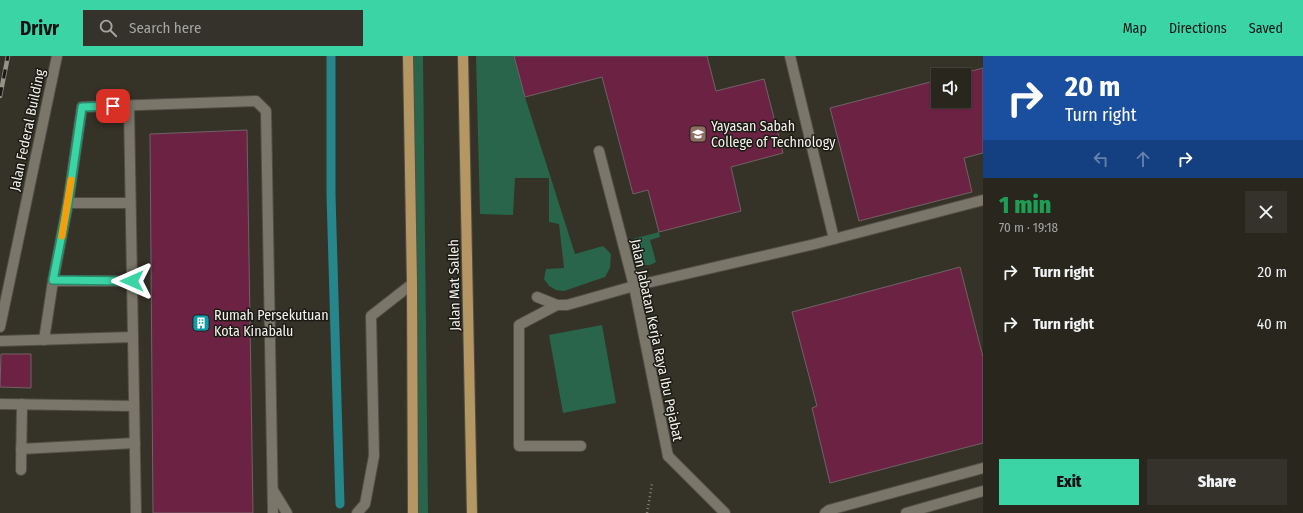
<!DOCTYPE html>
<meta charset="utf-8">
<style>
:root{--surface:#28261d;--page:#34322a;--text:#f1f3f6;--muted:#a5a5a4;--line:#44433b;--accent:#3ad4a5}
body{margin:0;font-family:"Fira Sans Condensed",sans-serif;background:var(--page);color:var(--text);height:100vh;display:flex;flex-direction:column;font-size:15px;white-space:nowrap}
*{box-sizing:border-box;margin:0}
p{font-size:13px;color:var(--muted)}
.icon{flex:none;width:22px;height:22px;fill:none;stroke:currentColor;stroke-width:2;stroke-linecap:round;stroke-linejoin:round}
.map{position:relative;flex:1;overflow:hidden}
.drawer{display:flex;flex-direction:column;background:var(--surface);width:320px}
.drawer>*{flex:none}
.top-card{background:#1a4fa0;color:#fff;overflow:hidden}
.fabs{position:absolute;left:931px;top:12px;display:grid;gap:8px}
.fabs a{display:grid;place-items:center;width:40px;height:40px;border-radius:0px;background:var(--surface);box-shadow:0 1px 3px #0004,0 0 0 1px var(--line);font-size:20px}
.pin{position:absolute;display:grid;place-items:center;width:34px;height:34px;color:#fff;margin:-17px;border-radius:8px;box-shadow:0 2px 6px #0006}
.me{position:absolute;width:44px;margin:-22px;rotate:270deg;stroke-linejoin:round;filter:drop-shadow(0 0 3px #0008)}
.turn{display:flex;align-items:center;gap:14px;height:84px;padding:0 16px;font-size:18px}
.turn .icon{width:52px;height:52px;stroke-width:2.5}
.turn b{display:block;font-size:28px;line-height:34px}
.lanes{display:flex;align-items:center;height:38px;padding:0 16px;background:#0003;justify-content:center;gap:20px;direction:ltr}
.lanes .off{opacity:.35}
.round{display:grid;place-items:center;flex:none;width:42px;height:42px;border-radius:0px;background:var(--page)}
.headline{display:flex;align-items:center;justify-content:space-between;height:68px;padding:0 16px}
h1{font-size:24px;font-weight:800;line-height:30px;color:#1e9e55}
.cta{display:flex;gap:8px;margin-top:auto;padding:8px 16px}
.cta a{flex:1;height:46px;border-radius:0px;background:var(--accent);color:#111;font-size:16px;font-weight:800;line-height:46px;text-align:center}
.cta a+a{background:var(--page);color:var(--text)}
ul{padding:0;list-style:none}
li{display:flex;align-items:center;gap:12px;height:52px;padding:0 16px}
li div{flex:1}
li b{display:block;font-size:15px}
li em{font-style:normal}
header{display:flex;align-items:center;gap:24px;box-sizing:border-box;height:56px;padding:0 20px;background:var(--accent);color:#111}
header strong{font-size:19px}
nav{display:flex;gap:22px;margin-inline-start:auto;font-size:14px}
.search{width:280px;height:36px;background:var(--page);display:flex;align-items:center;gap:10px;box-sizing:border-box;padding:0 14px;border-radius:0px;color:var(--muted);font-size:15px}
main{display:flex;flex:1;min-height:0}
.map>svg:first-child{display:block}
</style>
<header>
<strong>Drivr</strong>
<div class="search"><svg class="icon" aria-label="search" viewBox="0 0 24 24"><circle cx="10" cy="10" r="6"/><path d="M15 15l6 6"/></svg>Search here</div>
<nav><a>Map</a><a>Directions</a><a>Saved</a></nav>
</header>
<main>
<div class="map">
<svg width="983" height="457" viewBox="0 0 983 457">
<rect width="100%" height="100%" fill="#353227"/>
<!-- green -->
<g fill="#28654b">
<path d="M 408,0 L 423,0 L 428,457 L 414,457 Z"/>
<path d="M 476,0 L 514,0 L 525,41 L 575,198 L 603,190 L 611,198 L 610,212 L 605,221 L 564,235 L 556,234 L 549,230 L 544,223 L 546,213 L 564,212 L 559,168 L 549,166 L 549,122 L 515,122 L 513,159 L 480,158 Z"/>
<path d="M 659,176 L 660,181 L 650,184 L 656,206 L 650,209 L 640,209 L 635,202 L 633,183 Z"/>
<path d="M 602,269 L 616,347 L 563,357 L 549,279 Z"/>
</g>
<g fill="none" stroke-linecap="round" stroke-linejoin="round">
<!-- stream -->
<path stroke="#25868c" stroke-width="9" d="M 331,0 L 331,139 L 340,448"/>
</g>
<!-- building -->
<g fill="#6c2343" stroke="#706266">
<path d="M 514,0 L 707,0 L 716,35 L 764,23 L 783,97 L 731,111 L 741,155 L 659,176 L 648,134 L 633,138 L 602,21 L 525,41 Z"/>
<path d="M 983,12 L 983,97 L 964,102 L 972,136 L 859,165 L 830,52 L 938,24 L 938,45 L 964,45 L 964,19 L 957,19 Z"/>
<path d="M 247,74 L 253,457 L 153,457 L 150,78 Z"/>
<path d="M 960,211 L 983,301 L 983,387 L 830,427 L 812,352 L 817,350 L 792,256 Z"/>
<path d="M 1,298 L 31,298 L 31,332 L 0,331 Z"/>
</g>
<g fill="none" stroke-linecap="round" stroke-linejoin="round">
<!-- service casing -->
<g stroke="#514e45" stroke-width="12">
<g id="service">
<path d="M 790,0 L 834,183"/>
<path d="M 129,50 L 136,457"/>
<path d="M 599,95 L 634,230 L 668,400"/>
<path d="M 68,147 L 130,147"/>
<path d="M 53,225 L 132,225"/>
<path d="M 537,241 L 557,249 L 567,249 L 634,230 L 815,188 L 983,144"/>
<path d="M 557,249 L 519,269 L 519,390 L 581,390"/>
<path d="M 44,284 L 53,225 L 68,147 L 82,51 L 256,45 L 266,55 L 273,457"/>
<path d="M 0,285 L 133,281"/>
<path d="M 0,348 L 134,350"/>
<path d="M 21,393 L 135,387"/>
<path d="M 21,414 L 22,348"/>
<path d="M 273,434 L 287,457"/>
<path d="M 357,457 L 365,448 L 374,400 L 371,260 L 412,228"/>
<path d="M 825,457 L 829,454 L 983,412"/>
<path d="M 906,457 L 983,435"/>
</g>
</g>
<!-- minor casing -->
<g stroke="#514e45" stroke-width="12">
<g id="minor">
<path d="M 0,271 L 57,0"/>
<path d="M 668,400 L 725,457"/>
</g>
</g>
<!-- primary casing -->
<g stroke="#514e45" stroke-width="12">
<g id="primary">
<path d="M 408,0 L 412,228 L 413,457"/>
<path d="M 463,0 L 472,457"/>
</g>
</g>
<!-- path -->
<path stroke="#8a877e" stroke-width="2.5" stroke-dasharray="1 3" stroke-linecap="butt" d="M 647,457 L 652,428"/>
<!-- service -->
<use href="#service" stroke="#7a766a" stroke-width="10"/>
<!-- minor -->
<use href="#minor" stroke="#7a766a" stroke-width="10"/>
<!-- primary -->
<use href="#primary" stroke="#b59764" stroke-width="10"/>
<!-- rail casing -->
<g stroke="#95938a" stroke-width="4.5">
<path id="rail" d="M 0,40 L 8,0"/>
</g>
<!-- rail -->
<use href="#rail" stroke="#1b1a15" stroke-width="3" stroke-dasharray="9" stroke-linecap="butt"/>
</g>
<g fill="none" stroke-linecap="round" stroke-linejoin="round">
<!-- route casing -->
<g stroke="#268a6b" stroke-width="10">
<path id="route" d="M 113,50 L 82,51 L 68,147 L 53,224 L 132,225"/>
</g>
<!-- route -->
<use href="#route" stroke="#3ad4a5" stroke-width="7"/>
<!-- slow -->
<path stroke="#f59e0b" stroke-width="7" d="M 62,180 L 71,124"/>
</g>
<!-- icons -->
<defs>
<g id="university-square" transform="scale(0.9)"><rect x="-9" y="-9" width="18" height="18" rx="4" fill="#8d6e63" stroke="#1b1a15"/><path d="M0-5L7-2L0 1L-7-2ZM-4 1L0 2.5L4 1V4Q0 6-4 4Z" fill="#fff"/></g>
<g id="building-square" transform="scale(0.9)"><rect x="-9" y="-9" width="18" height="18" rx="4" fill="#0f9aa8" stroke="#1b1a15"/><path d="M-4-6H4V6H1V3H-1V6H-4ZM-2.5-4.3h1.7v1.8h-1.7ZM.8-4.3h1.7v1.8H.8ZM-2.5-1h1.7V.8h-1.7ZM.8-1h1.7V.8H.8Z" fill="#fff"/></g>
</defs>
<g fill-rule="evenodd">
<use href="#university-square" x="698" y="78"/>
<use href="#building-square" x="201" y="267"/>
</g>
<g text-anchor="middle" stroke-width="3" stroke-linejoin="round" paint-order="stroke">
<!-- poi labels -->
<g font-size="14" fill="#f4f2eb" stroke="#1b1a15" text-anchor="start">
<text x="711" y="75">Yayasan Sabah<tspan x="711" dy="16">College of Technology</tspan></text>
<text x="214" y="264">Rumah Persekutuan<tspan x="214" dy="16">Kota Kinabalu</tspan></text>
</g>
<!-- street labels -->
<g font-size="14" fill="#f4f2eb" stroke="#1b1a15">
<text transform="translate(27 74) rotate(-78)" y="5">Jalan Federal Building</text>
<text transform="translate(454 229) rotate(-91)" y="5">Jalan Mat Salleh</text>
<text transform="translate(657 284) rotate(78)" y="5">Jalan Jabatan Kerja Raya Ibu Pejabat</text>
</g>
</g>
</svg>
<div class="fabs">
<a><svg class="icon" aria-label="sound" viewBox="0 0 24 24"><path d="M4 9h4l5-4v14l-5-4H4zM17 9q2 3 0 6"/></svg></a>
</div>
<div class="pin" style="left:113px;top:50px;background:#d93025"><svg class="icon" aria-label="arrive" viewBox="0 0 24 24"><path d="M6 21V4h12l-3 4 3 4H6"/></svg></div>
<svg class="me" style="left:132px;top:225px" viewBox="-20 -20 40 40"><path d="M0-17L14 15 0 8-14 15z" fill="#3ad4a5" stroke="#fff" stroke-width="4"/></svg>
</div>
<section class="drawer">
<div class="top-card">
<div class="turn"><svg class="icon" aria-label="right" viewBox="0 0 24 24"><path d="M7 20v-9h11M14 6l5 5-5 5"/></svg><div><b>20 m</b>Turn right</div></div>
<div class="lanes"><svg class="icon off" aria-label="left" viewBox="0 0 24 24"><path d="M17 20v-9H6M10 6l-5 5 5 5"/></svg><svg class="icon off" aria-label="ahead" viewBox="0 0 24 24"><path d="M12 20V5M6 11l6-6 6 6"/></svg><svg class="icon" aria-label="right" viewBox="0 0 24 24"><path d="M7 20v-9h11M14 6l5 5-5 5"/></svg></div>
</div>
<div class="headline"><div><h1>1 min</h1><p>70 m · 19:18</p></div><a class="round"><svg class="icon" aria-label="close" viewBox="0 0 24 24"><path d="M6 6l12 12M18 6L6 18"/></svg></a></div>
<ul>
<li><svg class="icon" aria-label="right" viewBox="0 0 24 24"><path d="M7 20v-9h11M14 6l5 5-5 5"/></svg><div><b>Turn right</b></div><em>20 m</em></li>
<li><svg class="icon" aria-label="right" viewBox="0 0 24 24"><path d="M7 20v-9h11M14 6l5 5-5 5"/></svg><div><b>Turn right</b></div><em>40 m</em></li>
</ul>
<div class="cta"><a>Exit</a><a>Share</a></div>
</section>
</main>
